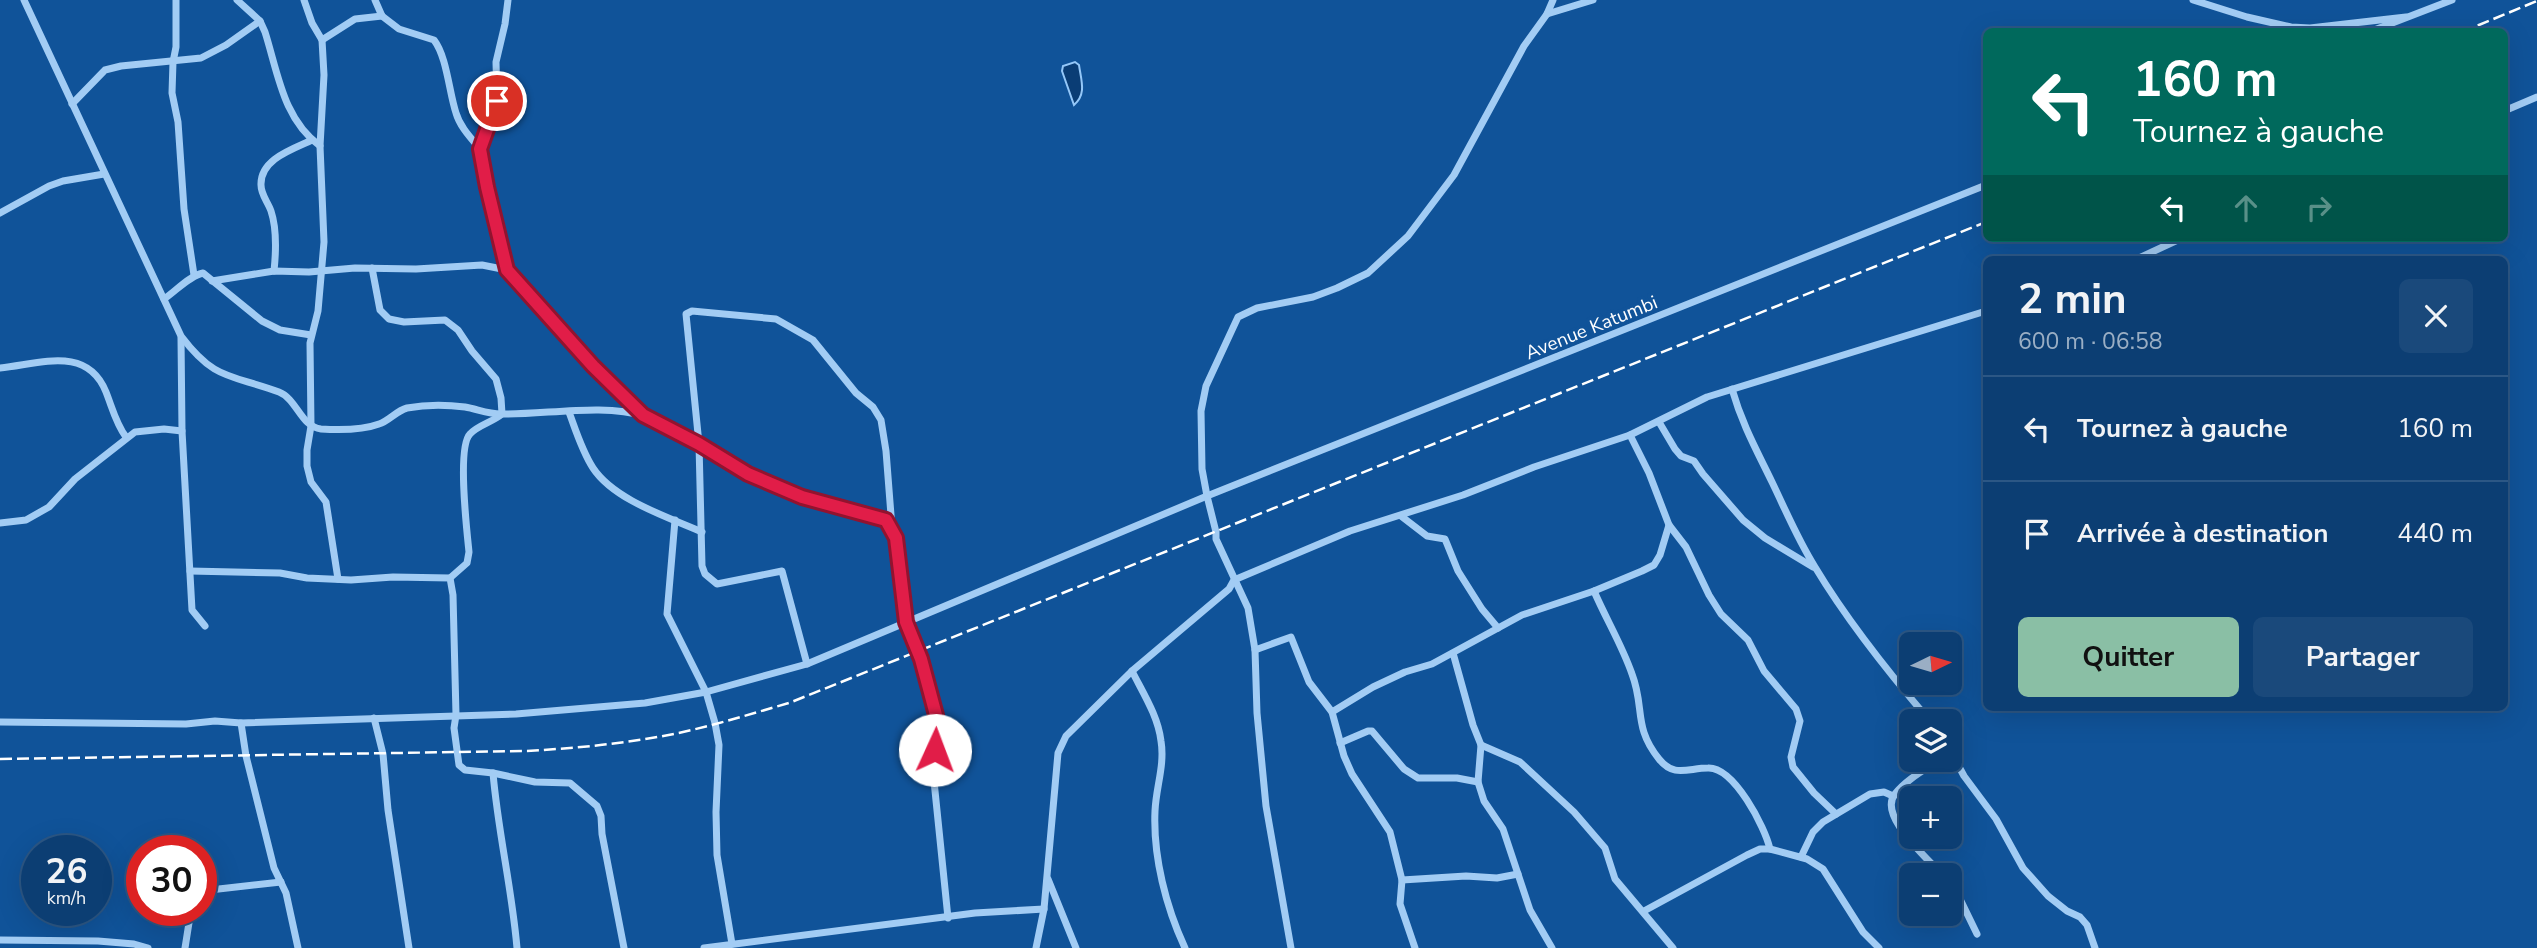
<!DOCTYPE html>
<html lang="fr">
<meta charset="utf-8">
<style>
:root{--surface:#0c3e73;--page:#1a497b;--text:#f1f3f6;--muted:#9aaec4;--line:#2c5785;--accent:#8abfa5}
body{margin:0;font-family:"Nunito Sans",sans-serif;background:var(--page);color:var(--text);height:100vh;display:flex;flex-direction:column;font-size:26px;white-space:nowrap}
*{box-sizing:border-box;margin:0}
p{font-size:23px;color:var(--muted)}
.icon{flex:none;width:38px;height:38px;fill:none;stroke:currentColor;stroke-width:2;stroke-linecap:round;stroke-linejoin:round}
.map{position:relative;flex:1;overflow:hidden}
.drawer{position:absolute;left:1983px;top:256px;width:525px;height:455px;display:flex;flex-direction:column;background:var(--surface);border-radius:10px;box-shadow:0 7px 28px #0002,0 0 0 2px var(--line)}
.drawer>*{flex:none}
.banner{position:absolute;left:1983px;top:28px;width:525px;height:214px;border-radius:10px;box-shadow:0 7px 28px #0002,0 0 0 2px var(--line);background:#00695c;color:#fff;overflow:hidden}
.needle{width:46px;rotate:85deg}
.fabs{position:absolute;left:1899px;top:632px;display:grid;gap:14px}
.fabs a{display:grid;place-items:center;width:63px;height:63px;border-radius:10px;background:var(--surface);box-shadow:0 7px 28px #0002,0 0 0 2px var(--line);font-size:35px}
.speed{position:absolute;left:21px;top:835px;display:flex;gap:14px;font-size:35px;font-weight:700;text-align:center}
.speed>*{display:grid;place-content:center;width:91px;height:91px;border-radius:50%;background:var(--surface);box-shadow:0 7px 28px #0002,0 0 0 2px var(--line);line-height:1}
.speed small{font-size:18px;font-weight:400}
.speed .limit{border:10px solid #d22;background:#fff;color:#111}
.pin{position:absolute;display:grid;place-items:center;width:60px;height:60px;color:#fff;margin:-30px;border:4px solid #fff;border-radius:50%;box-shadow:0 2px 7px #0007}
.me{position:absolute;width:77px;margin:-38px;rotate:2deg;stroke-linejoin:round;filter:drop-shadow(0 0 5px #0008)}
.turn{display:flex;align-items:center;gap:24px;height:147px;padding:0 35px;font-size:32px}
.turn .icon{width:91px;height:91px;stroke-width:2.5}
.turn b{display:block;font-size:49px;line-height:60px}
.lanes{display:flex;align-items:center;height:66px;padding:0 35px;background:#0003;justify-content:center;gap:35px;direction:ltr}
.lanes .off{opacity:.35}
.round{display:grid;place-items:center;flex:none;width:74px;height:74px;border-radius:10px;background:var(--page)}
.head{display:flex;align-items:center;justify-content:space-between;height:119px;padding:0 35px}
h1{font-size:42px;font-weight:700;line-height:52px}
.primary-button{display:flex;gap:14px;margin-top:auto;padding:14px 35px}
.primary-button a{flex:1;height:80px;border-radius:10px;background:var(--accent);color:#111;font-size:28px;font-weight:700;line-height:80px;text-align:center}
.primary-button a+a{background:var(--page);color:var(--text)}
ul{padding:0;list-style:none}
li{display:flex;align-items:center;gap:21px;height:105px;padding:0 35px;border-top:2px solid var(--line)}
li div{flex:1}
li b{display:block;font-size:26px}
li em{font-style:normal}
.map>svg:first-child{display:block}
</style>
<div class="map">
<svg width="2537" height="948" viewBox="0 0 2537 948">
<rect width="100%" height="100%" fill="#105399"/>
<!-- water -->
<path fill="#0a3d75" stroke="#94c7f8" stroke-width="2" d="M 1075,62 L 1079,65 C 1081,80 1087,94 1074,105 L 1062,71 L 1063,66 Z"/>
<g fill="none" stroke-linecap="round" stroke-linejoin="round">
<!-- minor -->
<g stroke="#a2ccf4" stroke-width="7">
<path d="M 24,0 L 181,336 C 215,381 230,374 279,392 C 297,399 301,427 321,429 C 338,430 363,430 379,424 C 389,421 396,411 407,408 C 424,405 448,405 465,407 C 477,409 488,414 501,414 C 544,415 604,403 644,416 C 682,428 714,458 750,475 C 796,496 839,505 886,520 L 896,538 L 906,622 L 932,694 L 936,715 L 934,781 L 948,918"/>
<path d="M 176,0 L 176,47 L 173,62 L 172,93 L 178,122 L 184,209 L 194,275"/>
<path d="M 237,0 L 260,21 L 265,32 C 278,73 283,119 320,146"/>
<path d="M 304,0 L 312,23 L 322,40 L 324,75 L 320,146 L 324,242 L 318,311 L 310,343 L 311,426 L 307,450 L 307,466 L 311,482 L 326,502 L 338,579"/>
<path d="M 375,0 L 382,16 L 399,29 L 434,40 C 447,57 449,92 456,113 C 460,127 471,138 480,149"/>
<path d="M 508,0 L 505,24 L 496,62 L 497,101 L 480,149 L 487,187 L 507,270 L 593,367 L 642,415"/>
<path d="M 2193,0 L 2247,17 L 2291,27 L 2310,28 L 2406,17"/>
<path d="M 1547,14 L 1593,0"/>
<path d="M 2369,32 L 2452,0"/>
<path d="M 322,40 L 355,19 L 382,16"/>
<path d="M 72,104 L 105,70 L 121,66 L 201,58 L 226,45 L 260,21"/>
<path d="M 2504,111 L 2537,97"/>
<path d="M 0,213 L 49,186 L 63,181 L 104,174"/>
<path d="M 2137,259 L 2182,238"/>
<path d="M 372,268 L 380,310 L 389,319 L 404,322 L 445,320 L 458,330 L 472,351 L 496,379 L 501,398 L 502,414 C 493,422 478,425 470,434 C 457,447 467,532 469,552 L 467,563 L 450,578"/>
<path d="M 274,271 C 276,252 277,229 271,211 C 268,202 261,195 261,185 C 260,159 293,149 312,140"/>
<path d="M 212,281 L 274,271 L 309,272 L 355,268 L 416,269 L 482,265 L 507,270"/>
<path d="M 164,299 C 176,291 189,276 203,273 L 262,321 L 280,330 L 311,335"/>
<path d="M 181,338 L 182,431 L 192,610 L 205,626"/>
<path d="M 0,368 C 40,364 87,345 106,392 C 112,407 116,424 126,437"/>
<path d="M 1732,389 C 1742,424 1756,449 1772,482 C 1786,511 1798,540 1815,567 C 1848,622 1888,672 1930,721"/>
<path d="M 569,412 C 576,431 582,451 593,468 C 614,500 668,517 702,532"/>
<path d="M 1659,422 L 1675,449 L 1681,456 L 1694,461 L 1703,474 L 1743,520 L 1765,538 L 1813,567"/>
<path d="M 1630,435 L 1649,473 L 1669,525 L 1686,547 L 1709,595 L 1721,614 L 1748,640 L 1764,671 L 1796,709 L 1800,721 L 1791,757 L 1793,767 L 1814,793 L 1836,814"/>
<path d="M 1401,516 L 1427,536 L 1445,539 L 1458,571 L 1482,609 L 1498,628"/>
<path d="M 675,520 L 667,614 L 706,692 L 715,723 L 719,745 L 716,812 L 717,855 L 732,944"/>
<path d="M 0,523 L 26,520 L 49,507 L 75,479 L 135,432 L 164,429 L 182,431"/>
<path d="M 190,571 L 280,573 L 307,578 L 351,580 L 393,577 L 450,578 L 453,595 L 456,715 L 454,728 L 459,765 L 465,770 L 493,773 L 535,782 L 570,783 L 597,806 L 601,816 L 602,834 L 624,948"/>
<path d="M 1594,591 C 1606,619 1622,645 1632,674 C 1645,708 1633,727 1659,759 C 1674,778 1688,768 1708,768 C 1734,767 1765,827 1770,849"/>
<path d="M 1255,650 L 1291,637 L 1309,682 L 1332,712 L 1344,756 L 1352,774 L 1390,832 L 1402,880 L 1400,904 L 1415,948"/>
<path d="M 1453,653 L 1473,725 L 1481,745 L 1520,762 L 1574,812 L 1605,848 L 1615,879 L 1673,948"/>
<path d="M 807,664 L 782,571 L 717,584 L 705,574 L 702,566 L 699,444 L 686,314 L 692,311 L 776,319 L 813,340 L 856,393 L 873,407 L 881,420 L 886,451 L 892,528"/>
<path d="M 1132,671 C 1143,693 1158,716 1161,741 C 1165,765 1156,787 1155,811 C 1153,857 1166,907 1185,948"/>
<path d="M 1332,712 L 1373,687 L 1405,672 L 1432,664 L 1522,615 L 1594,591 L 1642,571 L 1654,565 L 1660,555 L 1669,525"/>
<path d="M 374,718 L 383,754 L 388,810 L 409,948"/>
<path d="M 0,722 L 186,724 L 215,721 L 241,723 L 516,714 L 645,703 L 706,692 L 807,664 L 1207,496 L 1202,469 L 1201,411 L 1206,386 L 1238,317 L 1257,308 L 1313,297 L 1337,288 L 1368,273 L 1408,236 L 1454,175 L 1524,46 L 1547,14 L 1553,0"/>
<path d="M 241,723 L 246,756 L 274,868 L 286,893 L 298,948"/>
<path d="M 1340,743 L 1368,731 L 1372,731 L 1404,769 L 1418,778 L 1457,778 L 1478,782"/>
<path d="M 1481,745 L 1478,782 L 1484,801 L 1503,829 L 1530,910 L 1552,948"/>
<path d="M 1950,750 L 1964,776 L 1996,819 L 2023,868 L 2048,896 L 2067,911 L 2080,917 L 2087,925 L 2095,948"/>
<path d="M 1939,760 C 1924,770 1906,780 1895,794 C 1877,816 1929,859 1942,875"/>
<path d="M 493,773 C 498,832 512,889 517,948"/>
<path d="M 1801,857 L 1813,832 L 1823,822 L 1870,794 L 1884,792 L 1893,796"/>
<path d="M 1048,879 L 1076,948"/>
<path d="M 1402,880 L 1466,876 L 1497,878 L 1518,874"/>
<path d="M 1950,884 L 1960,899 L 1977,934"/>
<path d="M 201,891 L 281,882"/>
<path d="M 1644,911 L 1747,855 L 1760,849 L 1770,849 L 1807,859 L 1823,869 L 1863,932 L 1879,948"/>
<path d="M 0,940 L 98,941 L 134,944 L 148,948"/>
<path d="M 185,948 L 191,910"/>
<path d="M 704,948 L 975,913 L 1044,909"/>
<path d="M 1036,948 L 1044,909 L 1058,753 L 1066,736 L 1132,671 L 1229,589 L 1234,580 L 1350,531 L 1463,495 L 1534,467 L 1630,435 L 1707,397 L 1986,311"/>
<path d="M 1291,948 L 1266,806 L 1257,713 L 1255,650 L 1248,608 L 1216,539 L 1216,532 L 1207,496 L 1986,185"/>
</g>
<!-- rail -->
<g stroke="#fff" stroke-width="2.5" stroke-dasharray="12 5" stroke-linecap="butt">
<path d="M 2462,32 L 2537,1"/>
<path d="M 0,759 L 527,751 C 579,748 632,743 683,732 C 719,724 754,713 789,703 L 1986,222"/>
</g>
</g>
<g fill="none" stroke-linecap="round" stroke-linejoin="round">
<!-- route casing -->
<g stroke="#92132f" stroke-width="18">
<path id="route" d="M 497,101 L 480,149 L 487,187 L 507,270 L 593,366 L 643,415 L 699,444 L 748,474 L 802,497 L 886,520 L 896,538 L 906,622 L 921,659 L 936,715 L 935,750"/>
</g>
<!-- route -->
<use href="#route" stroke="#e11d48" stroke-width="12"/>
</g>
<g text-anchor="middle" stroke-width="7" stroke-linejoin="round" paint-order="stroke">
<!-- street labels -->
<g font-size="19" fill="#fff" stroke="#105399">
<text transform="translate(1591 327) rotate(-22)" y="7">Avenue Katumbi</text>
</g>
</g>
</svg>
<div class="fabs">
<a><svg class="needle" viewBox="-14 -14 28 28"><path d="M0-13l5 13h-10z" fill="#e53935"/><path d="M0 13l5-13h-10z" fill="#9aaec4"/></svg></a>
<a><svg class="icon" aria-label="layers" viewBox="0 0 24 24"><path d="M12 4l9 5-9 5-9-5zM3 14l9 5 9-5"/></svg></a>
<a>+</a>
<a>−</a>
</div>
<div class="speed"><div>26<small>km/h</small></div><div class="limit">30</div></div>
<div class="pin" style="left:497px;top:101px;background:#d93025"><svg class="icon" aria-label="arrive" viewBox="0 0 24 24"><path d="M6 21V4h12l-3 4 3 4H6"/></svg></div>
<svg class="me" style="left:935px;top:750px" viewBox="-20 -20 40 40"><circle r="19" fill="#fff"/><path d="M0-13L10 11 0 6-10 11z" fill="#e11d48"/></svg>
<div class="banner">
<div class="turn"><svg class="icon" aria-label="left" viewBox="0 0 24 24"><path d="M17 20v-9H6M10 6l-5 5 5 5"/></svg><div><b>160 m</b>Tournez à gauche</div></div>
<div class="lanes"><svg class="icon" aria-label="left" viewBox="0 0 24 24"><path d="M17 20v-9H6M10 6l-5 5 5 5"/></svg><svg class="icon off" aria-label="ahead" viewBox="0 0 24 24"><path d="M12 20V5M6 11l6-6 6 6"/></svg><svg class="icon off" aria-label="right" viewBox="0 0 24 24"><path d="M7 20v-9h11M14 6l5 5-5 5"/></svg></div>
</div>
<section class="drawer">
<div class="head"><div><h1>2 min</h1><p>600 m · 06:58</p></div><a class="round"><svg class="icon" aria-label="close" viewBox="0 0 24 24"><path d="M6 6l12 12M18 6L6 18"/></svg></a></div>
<ul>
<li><svg class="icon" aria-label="left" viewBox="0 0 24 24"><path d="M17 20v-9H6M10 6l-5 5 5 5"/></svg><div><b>Tournez à gauche</b></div><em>160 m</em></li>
<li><svg class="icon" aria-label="arrive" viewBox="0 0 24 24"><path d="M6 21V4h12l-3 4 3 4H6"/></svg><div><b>Arrivée à destination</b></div><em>440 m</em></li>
</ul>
<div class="primary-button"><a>Quitter</a><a>Partager</a></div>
</section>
</div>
